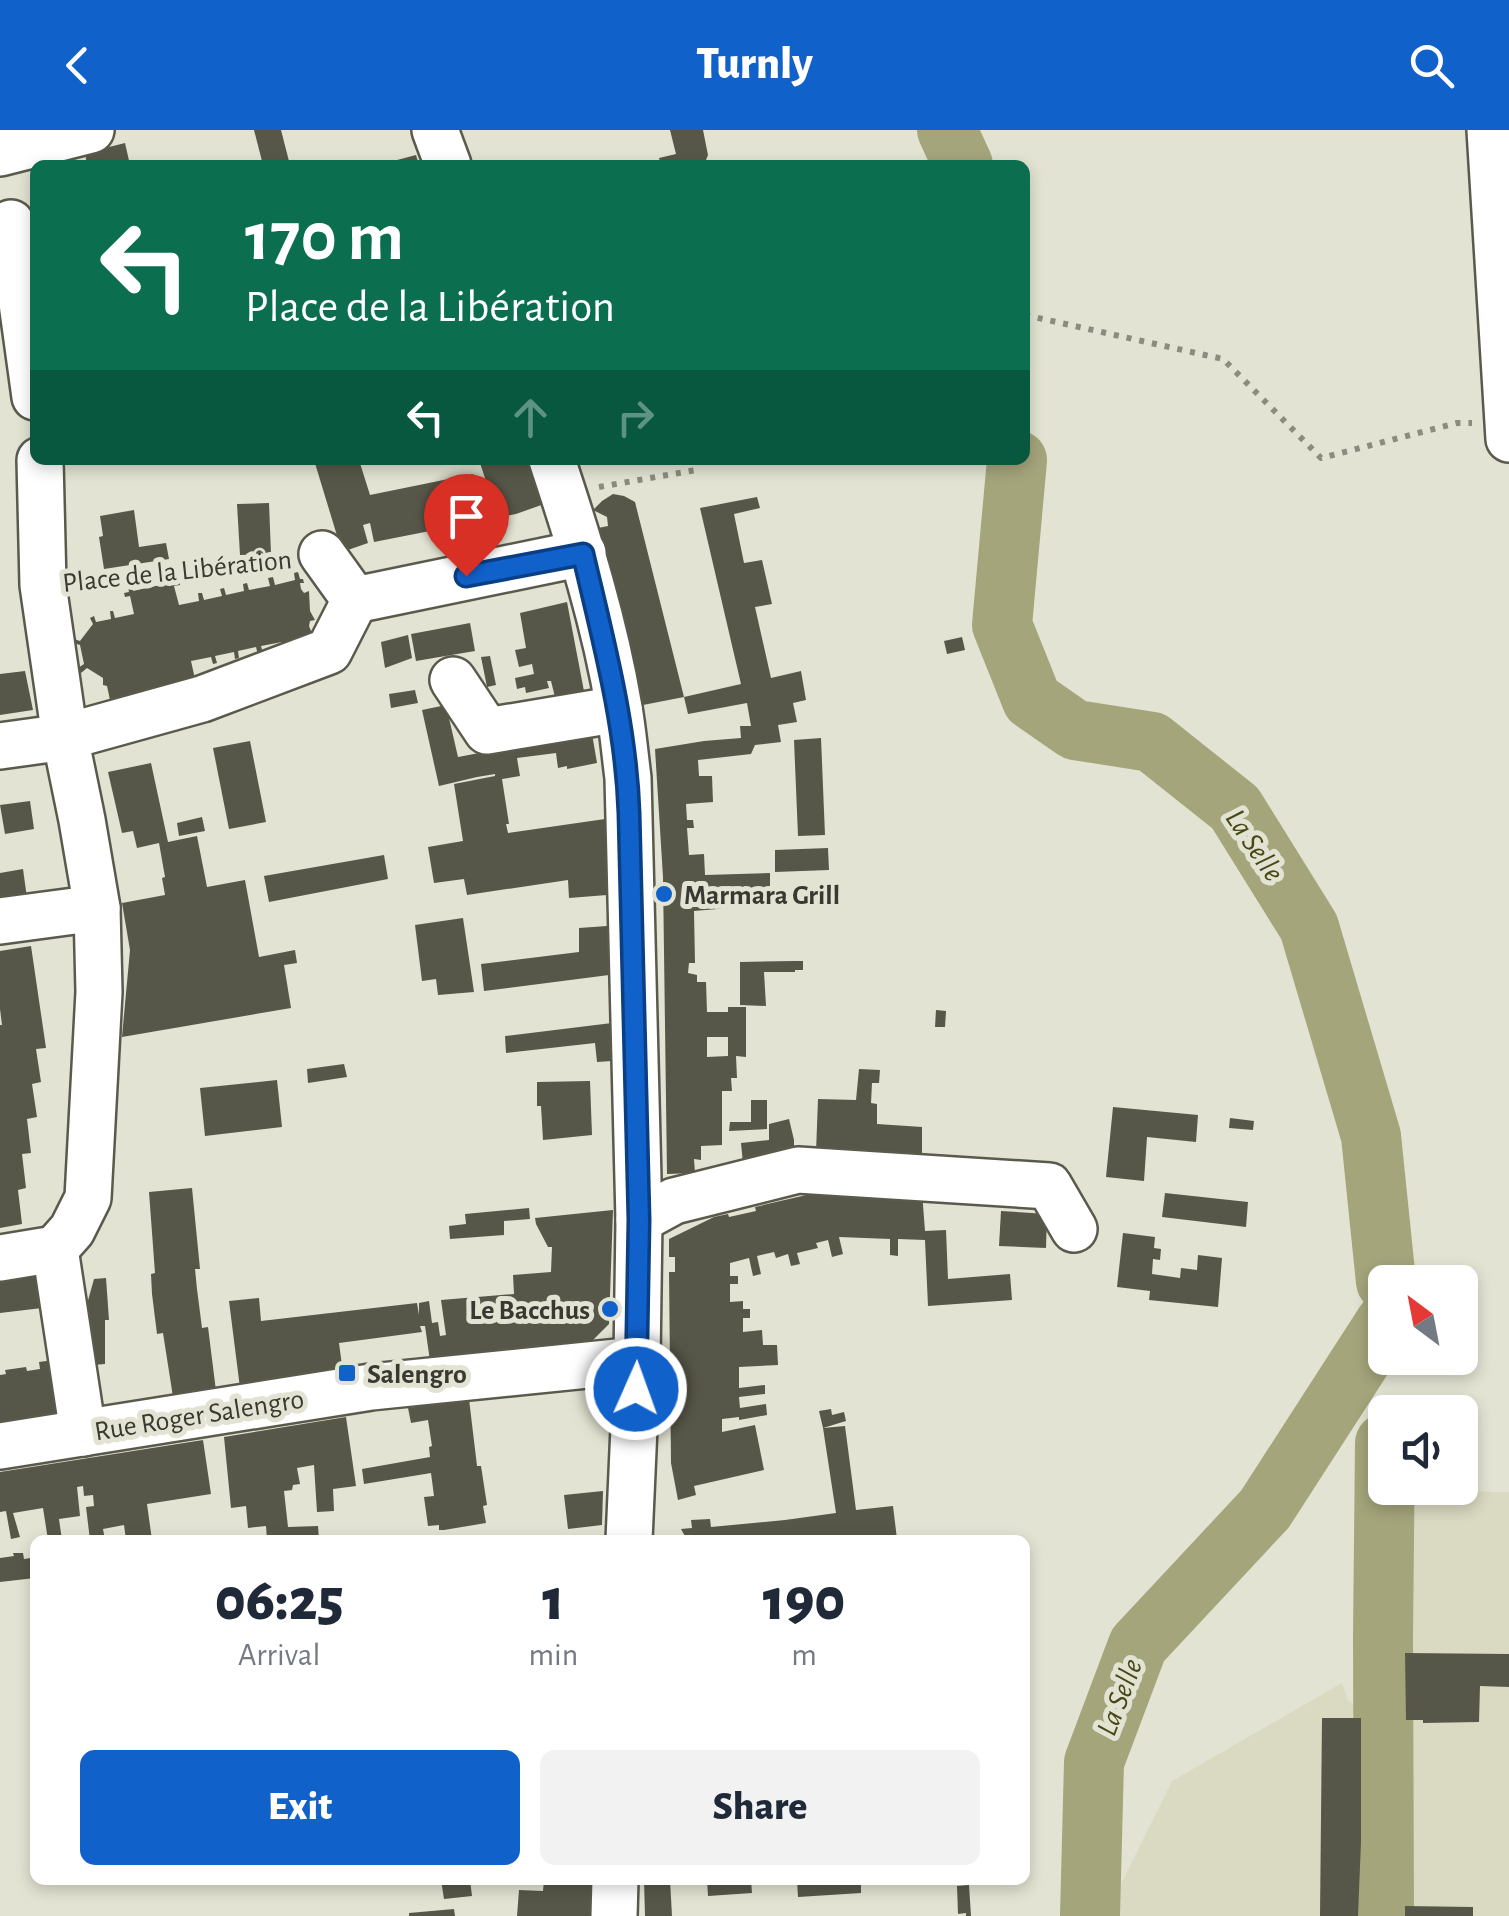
<!DOCTYPE html>
<meta charset="utf-8">
<style>
:root{--surface:#fff;--page:#f2f2f3;--text:#1f2937;--muted:#747a83;--accent:#1161cb}
body{margin:0;font-family:"Alegreya Sans",sans-serif;background:var(--page);color:var(--text);height:100vh;display:flex;flex-direction:column;font-size:38px;white-space:nowrap}
*{box-sizing:border-box;margin:0}
p{font-size:32px;color:var(--muted)}
.icon{flex:none;width:55px;height:55px;fill:none;stroke:currentColor;stroke-width:2;stroke-linecap:round;stroke-linejoin:round}
.map{position:relative;flex:1;overflow:hidden}
.drawer{position:absolute;left:30px;top:1405px;width:1000px;height:350px;display:flex;flex-direction:column;background:var(--surface);border-radius:15px;box-shadow:0 5px 15px #0003}
.drawer>*{flex:none}
.guide{position:absolute;left:30px;top:30px;width:1000px;height:305px;border-radius:15px;box-shadow:0 5px 15px #0003;background:#0b6e4f;color:#fff;overflow:hidden}
.needle{width:65px;rotate:328deg}
.tools{position:absolute;left:1368px;top:1135px;display:grid;gap:20px}
.tools a{display:grid;place-items:center;width:110px;height:110px;border-radius:15px;background:var(--surface);box-shadow:0 5px 15px #0003;font-size:50px}
.pin{position:absolute;display:grid;place-items:center;width:85px;height:85px;color:#fff;margin:-102px -42px;border-radius:50% 50% 50% 0;rotate:-45deg;box-shadow:0 0 10px #0007}
.pin .icon{rotate:45deg}
.me{position:absolute;width:110px;margin:-55px;rotate:2deg;stroke-linejoin:round;filter:drop-shadow(0 0 8px #0008)}
.turn{display:flex;align-items:center;gap:35px;height:210px;padding:0 50px;font-size:45px}
.turn .icon{width:130px;height:130px;stroke-width:2.5}
.turn b{display:block;font-size:70px;line-height:85px}
.lanes{display:flex;align-items:center;height:95px;padding:0 50px;background:#0003;justify-content:center;gap:50px;direction:ltr}
.lanes .off{opacity:.35}
.eta{display:flex;justify-content:space-evenly;align-items:center;height:170px;text-align:center}
.eta b{font-size:60px;font-weight:800;line-height:70px}
.cta{display:flex;gap:20px;margin-top:auto;padding:20px 50px}
.cta a{flex:1;height:115px;border-radius:15px;background:var(--accent);color:#fff;font-size:40px;font-weight:800;line-height:115px;text-align:center}
.cta a+a{background:var(--page);color:var(--text)}
header{display:flex;justify-content:space-between;align-items:center;height:130px;padding:0 50px;background:var(--accent);color:#fff;font-size:45px;font-weight:800}
.map>svg:first-child{display:block}
</style>
<header><svg class="icon" aria-label="back" viewBox="0 0 24 24"><path d="M15 5l-7 7 7 7"/></svg>Turnly<svg class="icon" aria-label="search" viewBox="0 0 24 24"><circle cx="10" cy="10" r="6"/><path d="M15 15l6 6"/></svg></header>
<div class="map">
<svg width="1509" height="1786" viewBox="0 0 1509 1786">
<rect width="100%" height="100%" fill="#e3e3d3"/>
<!-- built -->
<g fill="#dadac2">
<path d="M 1446,1361 L 1509,1362 L 1509,1786 L 1396,1786 L 1396,1746 L 1404,1667 L 1406,1378 Z"/>
<path d="M 1342,1553 L 1348,1571 L 1363,1578 L 1357,1786 L 1112,1786 L 1112,1772 L 1172,1651 Z"/>
</g>
<g fill="none" stroke-linecap="round" stroke-linejoin="round">
<!-- river -->
<g stroke="#a4a57b" stroke-width="60">
<path d="M 947,0 L 963,35"/>
<path d="M 1017,330 L 1002,495 L 1032,570 L 1075,600 L 1152,612 L 1235,678 L 1309,797 L 1371,1006 L 1386,1152"/>
<path d="M 1090,1786 L 1094,1632 L 1138,1515 L 1265,1379 L 1385,1193"/>
<path d="M 1384,1786 L 1383,1507 L 1385,1313"/>
</g>
</g>
<!-- building -->
<g fill="#575749" fill-rule="evenodd">
<path d="M 254,0 L 281,0 L 290,35 L 263,35 Z"/>
<path d="M 670,0 L 703,0 L 708,25 L 704,35 L 661,35 L 659,28 L 676,24 Z"/>
<path d="M 125,13 L 130,35 L 87,35 L 85,23 Z"/>
<path d="M 416,25 L 419,35 L 382,35 L 382,34 Z"/>
<path d="M 314,330 L 359,330 L 370,365 L 473,344 L 476,359 L 488,357 L 479,330 L 533,330 L 547,373 L 516,384 L 374,412 L 370,393 L 363,395 L 368,413 L 342,422 Z"/>
<path d="M 613,364 L 624,366 L 635,372 L 684,567 L 643,575 L 598,398 L 608,396 L 607,387 L 593,380 L 602,371 Z"/>
<path d="M 757,367 L 760,378 L 734,384 L 744,433 L 762,430 L 772,474 L 755,477 L 771,548 L 801,541 L 806,570 L 793,573 L 797,592 L 778,595 L 781,612 L 755,615 L 751,624 L 698,630 L 699,646 L 712,646 L 713,672 L 686,674 L 687,690 L 693,690 L 694,698 L 687,698 L 689,725 L 704,724 L 705,745 L 770,743 L 770,761 L 752,762 L 752,776 L 694,781 L 695,833 L 689,833 L 688,843 L 697,845 L 697,852 L 706,852 L 707,882 L 728,882 L 728,877 L 746,877 L 746,927 L 736,926 L 737,948 L 731,948 L 732,961 L 722,961 L 722,1015 L 701,1016 L 701,1030 L 694,1029 L 695,1043 L 667,1044 L 663,747 L 655,619 L 704,611 L 741,608 L 740,596 L 751,596 L 747,573 L 688,584 L 684,567 L 741,554 L 700,378 ZM 707,907 L 728,907 L 728,926 L 707,927 Z"/>
<path d="M 269,373 L 271,424 L 240,425 L 237,374 Z"/>
<path d="M 134,380 L 139,417 L 166,413 L 169,429 L 104,439 L 99,407 L 103,406 L 100,386 Z"/>
<path d="M 298,442 L 300,449 L 303,449 L 304,453 L 300,453 L 301,459 L 304,463 L 309,461 L 310,481 L 315,490 L 310,491 L 309,496 L 311,501 L 314,500 L 315,504 L 286,511 L 288,518 L 284,519 L 282,512 L 261,516 L 263,524 L 258,525 L 256,517 L 238,521 L 239,528 L 235,529 L 234,522 L 215,526 L 217,533 L 213,534 L 211,527 L 191,531 L 195,549 L 110,570 L 107,556 L 103,555 L 103,548 L 87,538 L 81,543 L 78,538 L 84,534 L 80,515 L 73,513 L 74,509 L 80,511 L 93,494 L 90,488 L 94,486 L 96,492 L 111,489 L 110,481 L 113,481 L 115,488 L 134,484 L 130,466 L 125,467 L 124,463 L 129,462 L 128,457 L 132,456 L 133,461 L 169,453 L 168,447 L 173,446 L 174,452 L 180,451 L 180,455 L 174,456 L 179,475 L 199,471 L 198,463 L 202,463 L 204,470 L 222,466 L 220,459 L 224,458 L 226,465 L 244,461 L 243,454 L 247,453 L 249,460 L 270,456 L 268,448 L 273,447 L 275,455 L 295,450 L 294,443 Z"/>
<path d="M 567,472 L 587,577 L 559,583 L 551,551 L 547,551 L 549,558 L 526,563 L 525,557 L 517,559 L 515,548 L 534,544 L 532,534 L 519,537 L 515,520 L 526,518 L 520,483 Z"/>
<path d="M 470,493 L 475,521 L 416,531 L 411,504 Z"/>
<path d="M 408,505 L 412,528 L 385,538 L 381,512 Z"/>
<path d="M 962,507 L 965,520 L 947,524 L 944,511 Z"/>
<path d="M 490,526 L 496,555 L 487,557 L 481,527 Z"/>
<path d="M 25,541 L 33,580 L 0,585 L 0,544 Z"/>
<path d="M 415,560 L 418,573 L 391,578 L 389,564 Z"/>
<path d="M 446,575 L 458,627 L 490,621 L 590,592 L 597,633 L 567,639 L 567,636 L 558,638 L 556,623 L 517,628 L 520,646 L 502,649 L 509,694 L 506,694 L 508,703 L 605,689 L 607,765 L 569,768 L 568,750 L 467,765 L 464,749 L 434,753 L 428,717 L 463,711 L 454,654 L 495,646 L 495,644 L 477,647 L 439,656 L 422,580 Z"/>
<path d="M 821,608 L 825,705 L 798,706 L 794,610 Z"/>
<path d="M 250,611 L 266,692 L 229,699 L 213,618 Z"/>
<path d="M 151,633 L 168,712 L 197,706 L 207,757 L 245,750 L 259,827 L 295,820 L 297,833 L 284,835 L 291,878 L 122,907 L 130,820 L 122,773 L 165,765 L 162,748 L 165,747 L 159,713 L 137,718 L 133,701 L 122,703 L 108,642 Z"/>
<path d="M 30,671 L 34,699 L 5,704 L 0,675 Z"/>
<path d="M 202,687 L 205,701 L 179,706 L 177,693 Z"/>
<path d="M 828,718 L 829,740 L 775,742 L 775,720 Z"/>
<path d="M 384,725 L 388,749 L 269,772 L 264,746 Z"/>
<path d="M 23,739 L 27,768 L 0,772 L 0,743 Z"/>
<path d="M 463,788 L 474,862 L 438,865 L 436,849 L 422,851 L 415,795 Z"/>
<path d="M 607,796 L 609,845 L 484,861 L 481,834 L 579,822 L 579,798 Z"/>
<path d="M 31,816 L 46,918 L 36,919 L 41,952 L 32,954 L 37,987 L 27,989 L 31,1023 L 22,1024 L 26,1058 L 18,1060 L 22,1094 L 0,1098 L 0,895 L 2,895 L 0,879 L 0,821 Z"/>
<path d="M 795,831 L 803,831 L 803,840 L 795,840 L 795,842 L 764,842 L 766,876 L 740,875 L 740,832 Z"/>
<path d="M 936,880 L 946,881 L 945,897 L 935,897 Z"/>
<path d="M 612,893 L 612,931 L 597,932 L 595,913 L 506,923 L 505,906 Z"/>
<path d="M 344,934 L 347,947 L 308,953 L 307,939 Z"/>
<path d="M 859,939 L 880,940 L 879,953 L 872,953 L 871,973 L 877,974 L 877,994 L 922,997 L 922,1028 L 816,1022 L 818,969 L 856,970 Z"/>
<path d="M 277,950 L 282,997 L 205,1006 L 200,958 Z"/>
<path d="M 590,951 L 592,1005 L 543,1010 L 541,976 L 537,976 L 537,952 Z"/>
<path d="M 751,970 L 767,970 L 767,999 L 729,1001 L 730,992 L 751,992 Z"/>
<path d="M 1113,977 L 1198,985 L 1196,1012 L 1147,1007 L 1144,1051 L 1106,1047 Z"/>
<path d="M 1230,988 L 1254,991 L 1253,1000 L 1229,998 Z"/>
<path d="M 789,989 L 794,1010 L 794,1032 L 744,1044 L 741,1013 L 769,1010 L 769,994 Z"/>
<path d="M 192,1058 L 200,1139 L 195,1139 L 197,1159 L 202,1198 L 208,1197 L 216,1261 L 173,1267 L 163,1203 L 157,1204 L 152,1164 L 151,1144 L 155,1143 L 149,1062 Z"/>
<path d="M 828,1060 L 829,1066 L 854,1060 L 922,1062 L 925,1101 L 946,1100 L 948,1149 L 1010,1144 L 1012,1170 L 928,1176 L 925,1110 L 898,1109 L 898,1126 L 890,1125 L 890,1109 L 839,1107 L 843,1124 L 832,1127 L 828,1110 L 816,1113 L 818,1118 L 797,1123 L 800,1134 L 791,1136 L 788,1124 L 776,1128 L 774,1122 L 757,1126 L 761,1144 L 753,1146 L 749,1128 L 730,1133 L 730,1146 L 738,1146 L 738,1154 L 730,1154 L 730,1172 L 743,1171 L 743,1179 L 750,1179 L 750,1188 L 743,1188 L 743,1202 L 762,1200 L 763,1215 L 777,1215 L 778,1235 L 739,1237 L 739,1258 L 765,1255 L 765,1264 L 739,1267 L 740,1278 L 766,1274 L 767,1285 L 739,1290 L 739,1287 L 722,1289 L 722,1302 L 755,1295 L 764,1340 L 694,1356 L 696,1365 L 678,1370 L 671,1333 L 669,1142 L 675,1142 L 675,1127 L 669,1127 L 669,1109 L 714,1087 L 728,1084 L 729,1087 L 756,1081 L 755,1077 Z"/>
<path d="M 1165,1063 L 1248,1072 L 1246,1097 L 1162,1087 Z"/>
<path d="M 529,1078 L 530,1089 L 504,1091 L 504,1105 L 450,1109 L 449,1096 L 466,1094 L 465,1084 Z"/>
<path d="M 613,1080 L 609,1194 L 592,1211 L 430,1231 L 425,1196 L 420,1196 L 422,1202 L 339,1213 L 343,1243 L 240,1258 L 229,1171 L 259,1168 L 261,1191 L 417,1173 L 419,1185 L 419,1173 L 429,1171 L 432,1193 L 438,1192 L 440,1206 L 446,1205 L 441,1170 L 514,1164 L 513,1145 L 551,1142 L 552,1117 L 548,1117 L 536,1094 L 535,1088 Z"/>
<path d="M 1001,1081 L 1047,1084 L 1046,1118 L 999,1116 Z"/>
<path d="M 1123,1103 L 1155,1107 L 1154,1118 L 1161,1119 L 1160,1130 L 1153,1129 L 1152,1144 L 1180,1148 L 1181,1138 L 1197,1140 L 1198,1125 L 1222,1128 L 1218,1177 L 1149,1170 L 1150,1161 L 1117,1157 Z"/>
<path d="M 38,1146 L 42,1178 L 0,1183 L 0,1151 Z"/>
<path d="M 106,1148 L 109,1190 L 105,1190 L 105,1234 L 81,1236 L 82,1192 L 94,1149 Z"/>
<path d="M 61,1229 L 61,1283 L 0,1293 L 0,1245 L 6,1244 L 5,1240 L 26,1237 L 27,1241 L 40,1239 L 39,1232 Z"/>
<path d="M 469,1269 L 477,1336 L 481,1336 L 487,1375 L 483,1376 L 486,1393 L 444,1400 L 439,1400 L 439,1395 L 428,1396 L 424,1367 L 434,1366 L 431,1343 L 364,1354 L 362,1339 L 430,1327 L 429,1317 L 432,1316 L 428,1290 L 411,1293 L 408,1278 Z"/>
<path d="M 831,1279 L 832,1285 L 844,1282 L 846,1291 L 823,1298 L 819,1281 Z"/>
<path d="M 346,1287 L 356,1356 L 333,1359 L 334,1381 L 317,1382 L 314,1335 L 297,1338 L 300,1354 L 293,1355 L 292,1360 L 284,1361 L 288,1397 L 318,1396 L 319,1410 L 267,1410 L 266,1396 L 248,1398 L 246,1376 L 231,1378 L 224,1307 Z"/>
<path d="M 845,1296 L 856,1380 L 893,1376 L 897,1409 L 687,1410 L 681,1399 L 692,1398 L 691,1390 L 710,1389 L 711,1397 L 785,1390 L 836,1383 L 823,1298 Z"/>
<path d="M 203,1310 L 211,1364 L 147,1374 L 152,1410 L 126,1410 L 124,1395 L 103,1399 L 105,1410 L 90,1410 L 86,1377 L 94,1376 L 93,1365 L 84,1366 L 83,1356 L 77,1357 L 80,1386 L 59,1389 L 62,1410 L 48,1410 L 43,1378 L 13,1383 L 20,1407 L 11,1409 L 6,1381 L 0,1382 L 0,1342 Z"/>
<path d="M 603,1361 L 602,1395 L 568,1399 L 564,1365 Z"/>
<path d="M 13,1423 L 23,1423 L 24,1429 L 31,1428 L 35,1448 L 0,1452 L 0,1428 L 14,1426 Z"/>
<path d="M 1405,1523 L 1509,1524 L 1509,1557 L 1480,1556 L 1479,1592 L 1423,1593 L 1423,1590 L 1406,1590 Z"/>
<path d="M 1322,1588 L 1361,1588 L 1361,1712 L 1358,1786 L 1320,1786 Z"/>
<path d="M 441,1750 L 470,1750 L 472,1766 L 444,1769 Z"/>
<path d="M 544,1750 L 592,1750 L 591,1786 L 517,1786 L 519,1760 L 543,1761 Z"/>
<path d="M 644,1750 L 670,1750 L 672,1786 L 645,1786 Z"/>
<path d="M 707,1750 L 751,1750 L 752,1763 L 708,1766 Z"/>
<path d="M 797,1750 L 861,1750 L 861,1763 L 798,1767 Z"/>
<path d="M 969,1755 L 971,1786 L 966,1786 L 966,1783 L 958,1784 L 957,1756 Z"/>
<path d="M 1405,1776 L 1473,1777 L 1473,1786 L 1405,1786 Z"/>
<path d="M 454,1779 L 455,1786 L 409,1786 L 409,1783 Z"/>
</g>
<g fill="none" stroke-linecap="round" stroke-linejoin="round">
<!-- minor casing -->
<g stroke="#5a5a4c" stroke-width="50">
<g id="minor">
<path d="M 435,0 L 448,35"/>
<path d="M 1490,0 L 1509,309"/>
<path d="M 0,23 L 91,0"/>
<path d="M 11,93 L 35,267"/>
<path d="M 552,330 C 579,411 605,494 619,578 C 623,601 625,625 628,648 L 639,1090 L 637,1230 L 629,1410"/>
<path d="M 355,470 L 583,423"/>
<path d="M 453,550 L 487,601 L 619,579"/>
<path d="M 0,616 L 65,607 L 202,569 L 329,521 L 355,470 L 322,424"/>
<path d="M 0,791 L 97,778"/>
<path d="M 639,1090 L 674,1071 L 798,1040 L 1049,1056 L 1074,1099"/>
<path d="M 55,1119 L 83,1303"/>
<path d="M 0,1128 L 55,1119 L 72,1100 L 88,1068 L 99,862 L 97,778 L 82,690 L 65,607 L 43,455 L 40,330"/>
<path d="M 0,1316 L 371,1257 L 637,1230"/>
<path d="M 614,1786 L 615,1750"/>
</g>
</g>
<!-- path -->
<g stroke="#8b8b7f" stroke-width="6" stroke-dasharray="5 8" stroke-linecap="butt">
<path d="M 1025,185 L 1223,229 L 1321,328 L 1457,293 L 1472,293"/>
<path d="M 599,357 L 696,340 L 695,330"/>
<path d="M 80,451 L 286,428"/>
</g>
<!-- minor -->
<use href="#minor" stroke="#fff" stroke-width="45"/>
</g>
<g fill="none" stroke-linecap="round" stroke-linejoin="round">
<!-- route casing -->
<g stroke="#0b3f84" stroke-width="25">
<path id="route" d="M 466,446 L 583,424 C 603,510 626,594 629,683 L 639,1090 L 636,1259"/>
</g>
<!-- route -->
<use href="#route" stroke="#1161cb" stroke-width="18"/>
</g>
<!-- markers -->
<g fill="#1161cb" stroke="#e3e3d3" stroke-width="4">
<circle cx="664" cy="764" r="10"/>
<circle cx="610" cy="1179" r="10"/>
<rect x="337" y="1233" width="20" height="20" rx="5"/>
</g>
<g text-anchor="middle" stroke-width="10" stroke-linejoin="round" paint-order="stroke">
<!-- street labels -->
<g font-size="28" fill="#393932" stroke="#e3e3d3">
<text transform="translate(177 440) rotate(-6)" y="10">Place de la Libération</text>
<text transform="translate(199 1284) rotate(-9)" y="10">Rue Roger Salengro</text>
</g>
<!-- poi labels -->
<g font-size="28" font-weight="bold" fill="#393932" stroke="#e3e3d3" text-anchor="start">
<text x="684" y="774">Marmara Grill</text>
<text x="590" y="1189" text-anchor="end">Le Bacchus</text>
<text x="367" y="1253">Salengro</text>
</g>
<!-- water labels -->
<g font-size="30" font-style="italic" fill="#484715" stroke="#e3e3d3">
<text transform="translate(1255 715) rotate(56)" y="10">La Selle</text>
<text transform="translate(1119 1567) rotate(-69)" y="10">La Selle</text>
</g>
</g>
</svg>
<div class="tools">
<a><svg class="needle" viewBox="-14 -14 28 28"><path d="M0-13l5 13h-10z" fill="#e53935"/><path d="M0 13l5-13h-10z" fill="#747a83"/></svg></a>
<a><svg class="icon" aria-label="sound" viewBox="0 0 24 24"><path d="M4 9h4l5-4v14l-5-4H4zM17 9q2 3 0 6"/></svg></a>
</div>
<div class="pin" style="left:466px;top:446px;background:#d93025"><svg class="icon" aria-label="arrive" viewBox="0 0 24 24"><path d="M6 21V4h12l-3 4 3 4H6"/></svg></div>
<svg class="me" style="left:636px;top:1259px" viewBox="-20 -20 40 40"><circle r="17" fill="#1161cb" stroke="#fff" stroke-width="3"/><path d="M0-11L8 9 0 5-8 9z" fill="#fff"/></svg>
<div class="guide">
<div class="turn"><svg class="icon" aria-label="left" viewBox="0 0 24 24"><path d="M17 20v-9H6M10 6l-5 5 5 5"/></svg><div><b>170 m</b>Place de la Libération</div></div>
<div class="lanes"><svg class="icon" aria-label="left" viewBox="0 0 24 24"><path d="M17 20v-9H6M10 6l-5 5 5 5"/></svg><svg class="icon off" aria-label="ahead" viewBox="0 0 24 24"><path d="M12 20V5M6 11l6-6 6 6"/></svg><svg class="icon off" aria-label="right" viewBox="0 0 24 24"><path d="M7 20v-9h11M14 6l5 5-5 5"/></svg></div>
</div>
<section class="drawer">
<div class="eta">
<div><b>06:25</b><p>Arrival</p></div>
<div><b>1</b><p>min</p></div>
<div><b>190</b><p>m</p></div>
</div>
<div class="cta"><a>Exit</a><a>Share</a></div>
</section>
</div>
